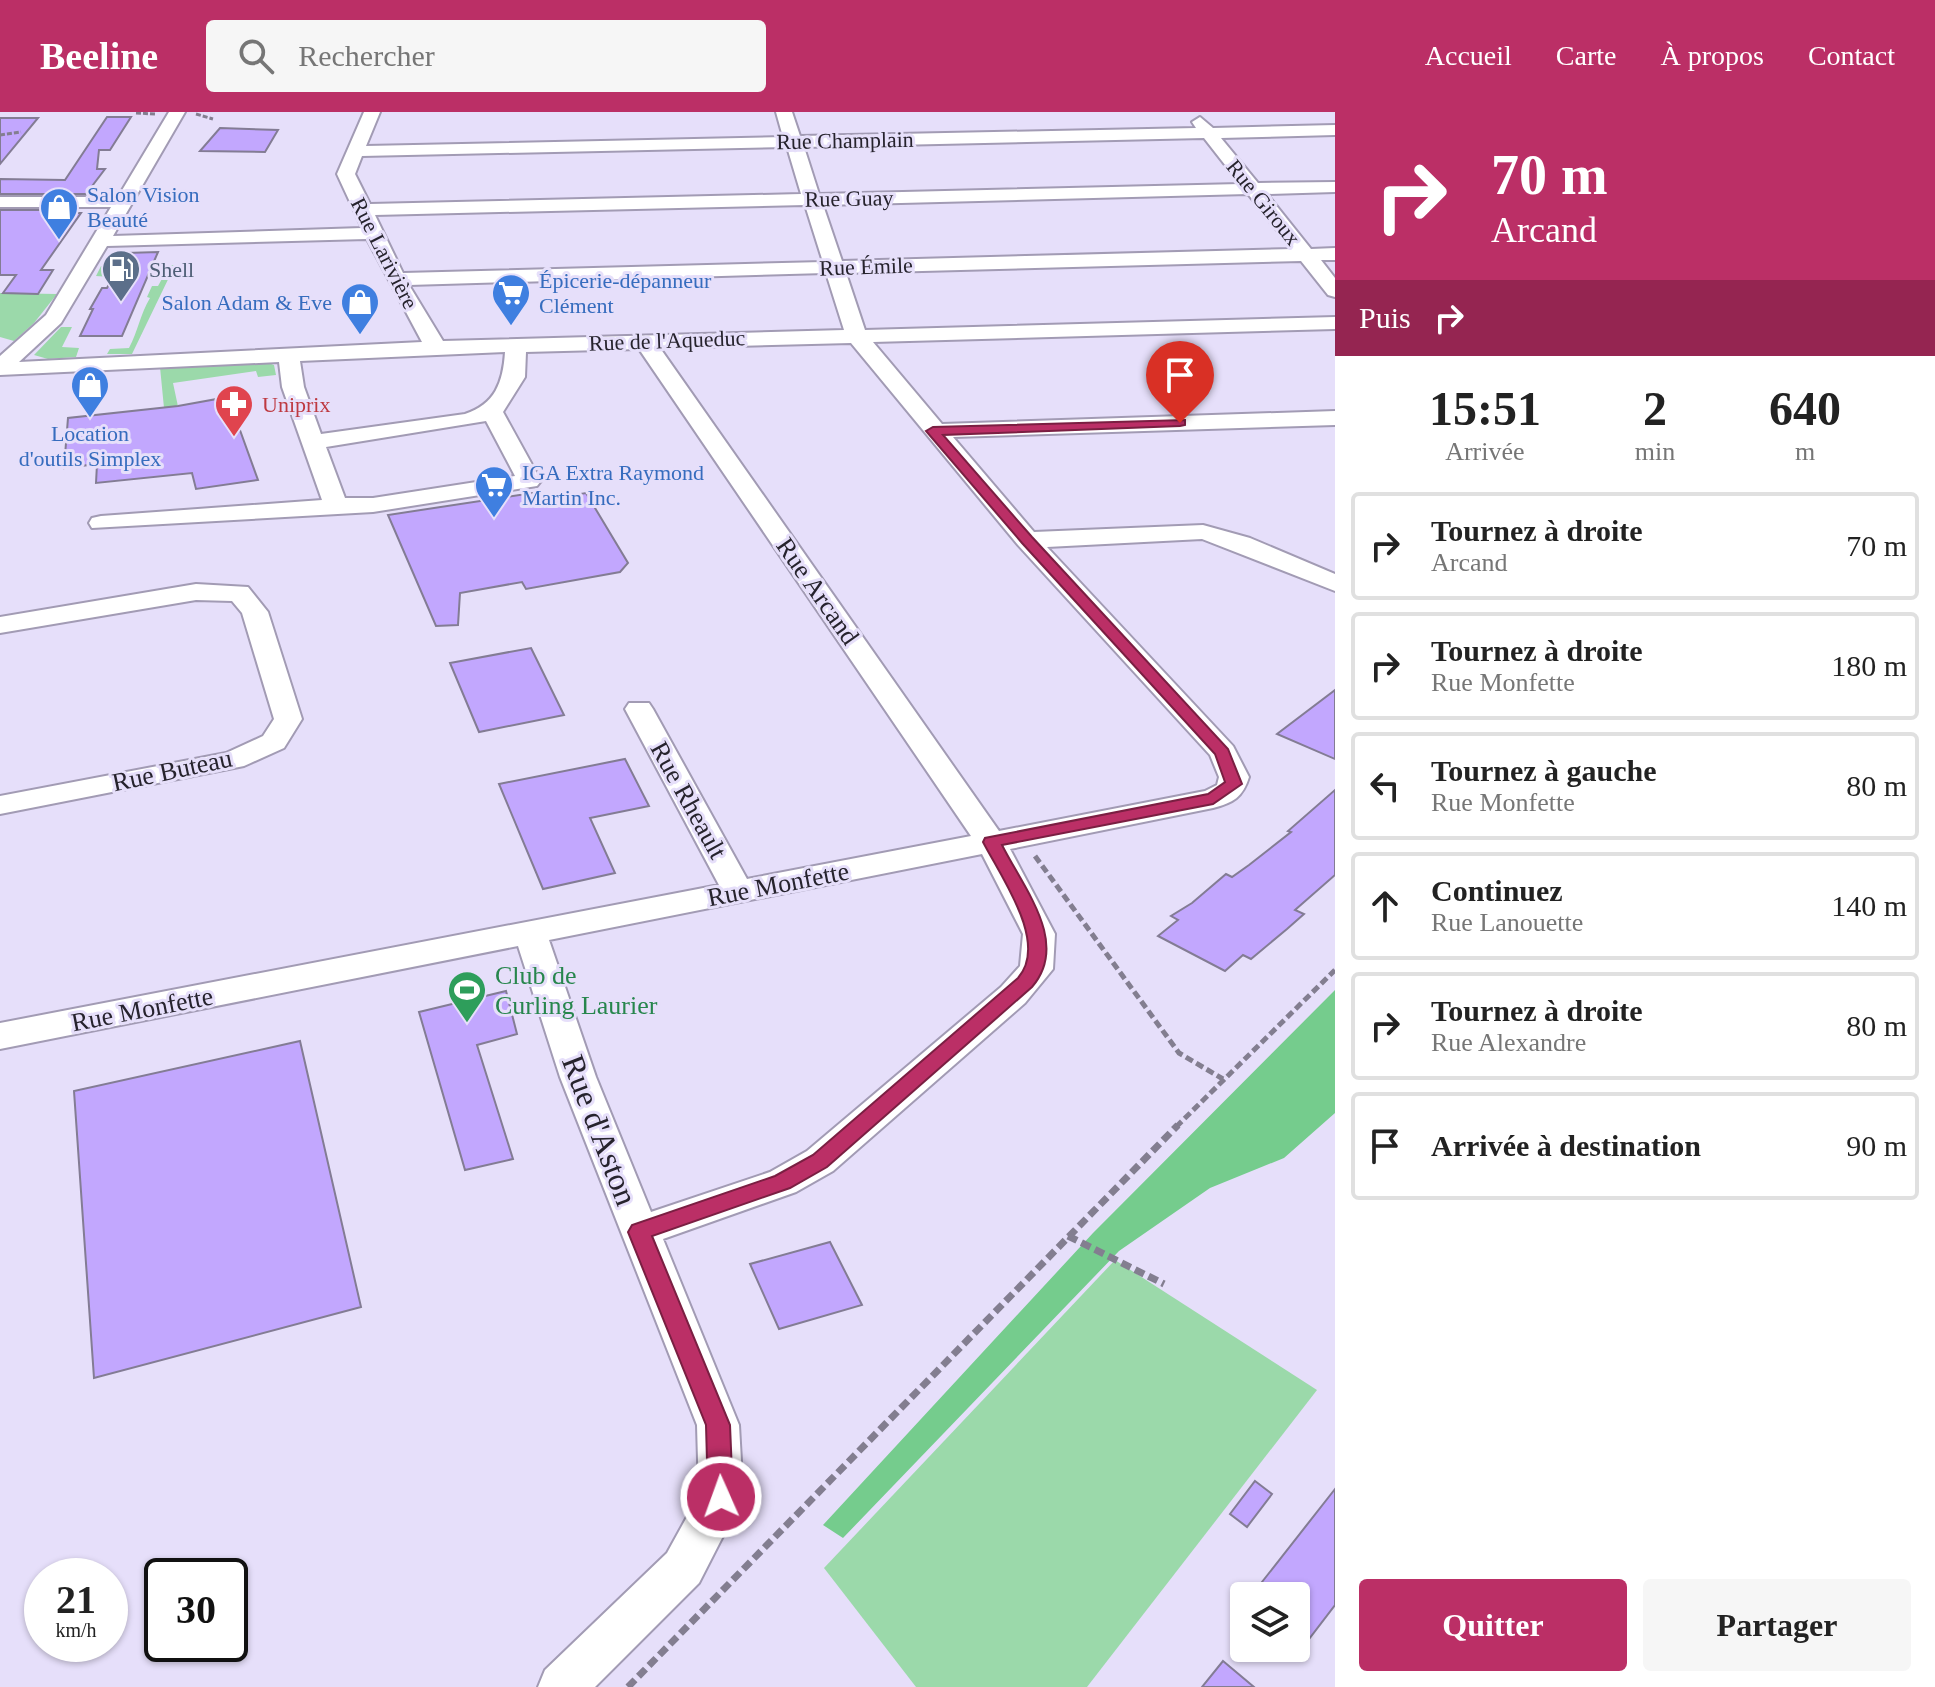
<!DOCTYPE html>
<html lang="fr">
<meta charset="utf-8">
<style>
:root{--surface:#fff;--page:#f6f6f6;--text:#222;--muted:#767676;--line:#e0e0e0;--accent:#bb2f66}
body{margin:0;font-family:"Times New Roman",serif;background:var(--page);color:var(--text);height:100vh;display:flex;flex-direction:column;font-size:30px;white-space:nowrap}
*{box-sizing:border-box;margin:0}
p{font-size:26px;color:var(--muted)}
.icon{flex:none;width:44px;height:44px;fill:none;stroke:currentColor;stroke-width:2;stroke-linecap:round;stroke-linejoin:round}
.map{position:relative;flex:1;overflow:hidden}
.sheet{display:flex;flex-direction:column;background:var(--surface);width:600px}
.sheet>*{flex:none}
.guide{background:#bb2f66;color:#fff;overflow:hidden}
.controls{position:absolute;left:1230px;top:1470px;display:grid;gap:16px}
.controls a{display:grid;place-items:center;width:80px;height:80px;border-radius:8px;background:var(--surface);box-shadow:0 2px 6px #0004;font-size:40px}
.speed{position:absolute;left:24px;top:1446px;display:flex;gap:16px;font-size:40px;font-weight:700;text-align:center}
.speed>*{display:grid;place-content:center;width:104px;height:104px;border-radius:50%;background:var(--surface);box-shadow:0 2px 6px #0004;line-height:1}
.speed small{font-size:20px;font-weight:400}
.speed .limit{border:4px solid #111;border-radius:12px;background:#fff;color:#111}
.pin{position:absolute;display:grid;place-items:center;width:68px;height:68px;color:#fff;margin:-82px -34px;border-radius:50% 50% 50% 0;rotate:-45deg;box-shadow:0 0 8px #0007}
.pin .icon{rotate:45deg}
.me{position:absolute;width:88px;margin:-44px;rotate:358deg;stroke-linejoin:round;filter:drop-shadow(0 0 6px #0008)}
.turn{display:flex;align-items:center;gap:28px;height:168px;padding:0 24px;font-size:36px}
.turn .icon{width:104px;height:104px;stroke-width:2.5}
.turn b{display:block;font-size:56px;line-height:68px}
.then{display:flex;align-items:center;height:76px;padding:0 24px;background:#0003;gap:16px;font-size:30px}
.eta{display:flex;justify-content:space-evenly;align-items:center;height:136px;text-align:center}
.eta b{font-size:48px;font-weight:700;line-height:56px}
.action{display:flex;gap:16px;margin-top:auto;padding:16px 24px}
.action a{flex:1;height:92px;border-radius:8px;background:var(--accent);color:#fff;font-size:32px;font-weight:700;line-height:92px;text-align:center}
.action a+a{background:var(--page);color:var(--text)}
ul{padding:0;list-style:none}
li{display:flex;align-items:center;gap:24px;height:108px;margin:0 16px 12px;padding:0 8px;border:4px solid var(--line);border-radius:8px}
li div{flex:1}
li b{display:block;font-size:30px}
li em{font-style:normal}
header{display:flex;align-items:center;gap:48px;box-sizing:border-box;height:112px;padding:0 40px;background:var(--accent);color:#fff}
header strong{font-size:38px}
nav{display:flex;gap:44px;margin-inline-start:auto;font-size:28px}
.search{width:560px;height:72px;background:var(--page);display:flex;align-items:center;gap:20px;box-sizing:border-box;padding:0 28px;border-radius:8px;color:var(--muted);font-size:30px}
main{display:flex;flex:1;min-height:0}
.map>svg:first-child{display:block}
</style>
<header>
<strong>Beeline</strong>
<div class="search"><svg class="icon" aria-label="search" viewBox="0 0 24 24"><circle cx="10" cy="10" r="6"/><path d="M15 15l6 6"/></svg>Rechercher</div>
<nav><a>Accueil</a><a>Carte</a><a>À propos</a><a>Contact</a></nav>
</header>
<main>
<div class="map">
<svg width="1335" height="1575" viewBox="0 0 1335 1575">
<rect width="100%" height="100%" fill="#e6dffa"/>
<!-- green -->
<g fill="#9bd9aa">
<path d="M 175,153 L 132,242 L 107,242 L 110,237 L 129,236 C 138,219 140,203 150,186 L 147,185 L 152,174 L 158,174 L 163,165 L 150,165 L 152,160 L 113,159 L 110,165 L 96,164 L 101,154 Z"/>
<path d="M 0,181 L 57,182 L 34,211 L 14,229 L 0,225 Z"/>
<path d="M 61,215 L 72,215 L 62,235 L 79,236 L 76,245 L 48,247 L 34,243 Z"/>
<path d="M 266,250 L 274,253 L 276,263 L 258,265 L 256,259 L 173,271 L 192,360 L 164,296 L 160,255 Z"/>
<path d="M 1115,1148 L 1317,1278 L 1087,1575 L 916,1575 L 824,1456 Z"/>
</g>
<!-- forest -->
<path fill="#75cc8d" d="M 1335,878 L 1335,1001 L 1284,1046 L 1210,1076 L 1119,1139 L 843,1426 L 823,1413 L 1093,1121 Z"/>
<!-- building -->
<g fill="#c2a7fe" stroke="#837c94" stroke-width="2">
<path d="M 107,5 L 131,5 L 110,38 L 99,38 L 97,57 L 105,57 L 86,82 L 0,82 L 0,67 L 65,68 Z"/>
<path d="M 0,6 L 38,6 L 0,52 Z"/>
<path d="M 220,16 L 278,18 L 265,40 L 200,39 Z"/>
<path d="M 0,98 L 74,98 L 72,101 L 81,101 L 41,158 L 53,158 L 38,182 L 3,181 L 16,163 L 0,163 Z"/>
<path d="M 158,140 L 122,224 L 80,224 L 93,197 L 90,197 L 102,176 L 107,176 L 126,141 Z"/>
<path d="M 228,285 L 258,368 L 196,377 L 192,361 L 96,371 L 97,352 L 64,356 L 68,306 L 178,294 Z"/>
<path d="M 539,380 L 544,388 L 586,381 L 628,451 L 620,460 L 526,477 L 522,470 L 460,481 L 458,513 L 436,514 L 388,403 Z"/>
<path d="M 531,536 L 564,603 L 479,620 L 450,551 Z"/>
<path d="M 1335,578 L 1335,647 L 1277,622 Z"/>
<path d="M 625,647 L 649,694 L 590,706 L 615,761 L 543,777 L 499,672 Z"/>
<path d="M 1335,678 L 1335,763 L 1295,798 L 1304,802 L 1287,817 L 1251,847 L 1243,843 L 1225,859 L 1158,824 L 1178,808 L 1171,804 L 1192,791 L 1226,762 L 1232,765 L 1249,753 L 1291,720 L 1288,719 Z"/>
<path d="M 506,879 L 517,922 L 477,933 L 513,1047 L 465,1058 L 419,900 Z"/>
<path d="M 300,929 L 361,1195 L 94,1266 L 74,979 Z"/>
<path d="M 830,1130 L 862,1193 L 779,1217 L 750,1152 Z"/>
<path d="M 1255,1369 L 1272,1382 L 1247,1415 L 1230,1402 Z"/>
<path d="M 1335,1377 L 1335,1493 L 1296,1544 L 1296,1484 L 1251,1484 Z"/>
<path d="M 1223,1549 L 1254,1575 L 1202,1575 Z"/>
</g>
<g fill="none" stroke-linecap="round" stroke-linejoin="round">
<!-- minor casing -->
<g stroke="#a29bb4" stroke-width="4">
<g id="minor">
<path d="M 169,0 L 185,0 L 113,124 L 362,116 L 337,62 L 364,0 L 380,0 L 366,34 L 783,25 L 776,0 L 792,0 L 800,24 L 1196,16 L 1192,10 L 1200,5 L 1213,16 L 1335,13 L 1335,23 L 1221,26 L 1258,71 L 1335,70 L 1335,80 L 1267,82 L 1311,137 L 1335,136 L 1335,148 L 1321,148 L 1335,166 L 1335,185 L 1328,183 L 1301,149 L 846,161 L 865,218 L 1335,205 L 1335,217 L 873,230 L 942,312 L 1335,299 L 1335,313 L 953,325 L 1034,420 L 1203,413 L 1250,426 L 1335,462 L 1335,479 L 1202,427 L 1047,435 L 1233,634 L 1249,665 C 1243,685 1233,691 1213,696 L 1010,737 L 1055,822 L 1053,857 L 1025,891 L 833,1059 L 796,1080 L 663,1127 L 739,1313 L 743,1385 L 699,1471 L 595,1575 L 538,1575 L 545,1558 L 667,1441 L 699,1383 L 697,1313 L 560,965 L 518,834 L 0,937 L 0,911 L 719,773 L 625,597 L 629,591 L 649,591 L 653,597 L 747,767 L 971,724 L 639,237 L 526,240 L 525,265 L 503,300 L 541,369 L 537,374 L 373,400 L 92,416 L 89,411 L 92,406 L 101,404 L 322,388 L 282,275 L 279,250 L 0,263 L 0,244 L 46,203 L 111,95 L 0,95 L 0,85 L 118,85 ZM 1204,26 L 1240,72 L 819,82 L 804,35 ZM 787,35 L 801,82 L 370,92 L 355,62 L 362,44 ZM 1248,82 L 1292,137 L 842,149 L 823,93 ZM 805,93 L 823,150 L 403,161 L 375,103 ZM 367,127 L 422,230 L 19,250 L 61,211 L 107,134 ZM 826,161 L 844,218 L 443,229 L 409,173 ZM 851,231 L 1018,433 L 1210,643 L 1219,665 L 1217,673 L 1205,679 L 999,719 L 660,236 ZM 505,240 C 503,271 495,292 465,302 L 321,322 L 304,275 L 300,249 ZM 486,309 L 515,364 L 373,386 L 345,386 L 326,335 ZM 982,742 L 1023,822 L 1020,854 L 1001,875 L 807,1039 L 770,1060 L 651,1100 L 596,965 L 549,828 Z"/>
<path d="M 196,472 L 248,475 L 268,500 L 302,607 L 284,636 L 244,654 L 0,702 L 0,684 L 226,641 L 263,624 L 274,607 L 242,501 L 232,489 L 196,488 L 0,521 L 0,505 Z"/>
</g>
</g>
<!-- path-far2 -->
<g stroke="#837e90" stroke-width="3" stroke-dasharray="5 2" stroke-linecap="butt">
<path d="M 136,1 L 155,2"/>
<path d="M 196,2 L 213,7"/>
<path d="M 0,23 L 21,20"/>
</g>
<!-- path-far1 -->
<g stroke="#837e90" stroke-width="5" stroke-dasharray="8 4" stroke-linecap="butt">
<path d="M 1035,744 L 1179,941 L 1223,967"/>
<path d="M 1176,1015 L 1335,858"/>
</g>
<!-- path -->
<g stroke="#837e90" stroke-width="7" stroke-dasharray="10 5" stroke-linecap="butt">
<path d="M 1068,1124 L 1164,1172"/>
<path d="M 628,1575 L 1178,1013"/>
</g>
<!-- minor -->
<use href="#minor" fill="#fff" fill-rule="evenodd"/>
</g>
<!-- route -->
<path fill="#bb2f66" stroke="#7a1f42" stroke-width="2" d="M 1185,308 L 1185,313 L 1180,314 L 943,323 L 1032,425 L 1228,637 L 1242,672 L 1213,692 L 1002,733 C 1024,777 1070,831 1032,875 L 827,1055 L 790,1076 L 652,1124 L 730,1313 L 733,1385 L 729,1393 L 721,1397 L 712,1393 L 708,1385 L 706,1313 L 628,1120 L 632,1113 L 775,1064 L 813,1043 L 1018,866 C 1049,831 1001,765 983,730 L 985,726 L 1208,682 L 1225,670 L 1215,642 L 1022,431 L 926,319 L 933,315 Z"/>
<!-- icons -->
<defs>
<g id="shop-pin" transform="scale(2)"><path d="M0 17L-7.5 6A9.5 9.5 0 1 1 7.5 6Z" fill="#3f7fe0" stroke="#e6dffa"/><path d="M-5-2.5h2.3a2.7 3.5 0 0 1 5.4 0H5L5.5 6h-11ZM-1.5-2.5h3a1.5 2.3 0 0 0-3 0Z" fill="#fff"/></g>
<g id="fuel-pin" transform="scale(2)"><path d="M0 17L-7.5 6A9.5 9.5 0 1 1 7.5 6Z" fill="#5c6f8a" stroke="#e6dffa"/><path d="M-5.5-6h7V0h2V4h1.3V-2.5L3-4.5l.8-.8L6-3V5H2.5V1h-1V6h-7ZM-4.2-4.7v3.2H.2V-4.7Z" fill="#fff"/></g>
<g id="supermarket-pin" transform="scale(2)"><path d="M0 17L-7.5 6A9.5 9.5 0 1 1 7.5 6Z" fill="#3f7fe0" stroke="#e6dffa"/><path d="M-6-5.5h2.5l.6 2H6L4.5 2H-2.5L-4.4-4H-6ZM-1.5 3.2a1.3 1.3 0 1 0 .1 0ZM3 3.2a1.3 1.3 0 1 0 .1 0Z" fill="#fff"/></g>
<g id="pharmacy-pin" transform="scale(2)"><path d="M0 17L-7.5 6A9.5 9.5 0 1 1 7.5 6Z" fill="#e0444e" stroke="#e6dffa"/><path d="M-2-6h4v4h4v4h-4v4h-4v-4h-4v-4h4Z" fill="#fff"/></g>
<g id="stadium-pin" transform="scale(2)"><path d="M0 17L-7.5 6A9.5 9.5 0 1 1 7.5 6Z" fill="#2e9e5b" stroke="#e6dffa"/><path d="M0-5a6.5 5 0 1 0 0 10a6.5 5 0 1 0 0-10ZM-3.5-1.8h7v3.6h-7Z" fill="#fff"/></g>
</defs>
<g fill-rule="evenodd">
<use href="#shop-pin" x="59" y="95"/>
<use href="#fuel-pin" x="121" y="157"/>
<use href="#supermarket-pin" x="511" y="181"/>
<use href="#shop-pin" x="360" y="190"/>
<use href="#shop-pin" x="90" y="273"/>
<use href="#pharmacy-pin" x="234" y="292"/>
<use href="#supermarket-pin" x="494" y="373"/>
<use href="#stadium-pin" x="467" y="878"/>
</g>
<g text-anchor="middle" stroke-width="6" stroke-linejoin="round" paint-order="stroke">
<!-- far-street labels -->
<g font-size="22" fill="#26232d" stroke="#e6dffa">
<text transform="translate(845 28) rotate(-1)" y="8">Rue Champlain</text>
<text transform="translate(849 86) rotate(-1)" y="8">Rue Guay</text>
<text transform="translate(1264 90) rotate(51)" y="8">Rue Giroux</text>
<text transform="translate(385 141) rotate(63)" y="8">Rue Larivière</text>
<text transform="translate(866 154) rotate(-2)" y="8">Rue Émile</text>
<text transform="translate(667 228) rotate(-2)" y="8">Rue de l'Aqueduc</text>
</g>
<!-- far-shop labels -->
<g font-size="22" fill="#366cbe" stroke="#e6dffa" text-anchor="start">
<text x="87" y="90">Salon Vision<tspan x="87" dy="25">Beauté</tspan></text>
<text x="539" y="176">Épicerie-dépanneur<tspan x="539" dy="25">Clément</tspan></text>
<text x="332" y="198" text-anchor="end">Salon Adam &amp; Eve</text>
<text x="90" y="329" text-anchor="middle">Location<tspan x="90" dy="25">d'outils Simplex</tspan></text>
<text x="522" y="368">IGA Extra Raymond<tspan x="522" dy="25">Martin Inc.</tspan></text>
</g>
<!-- far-service labels -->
<g font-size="22" fill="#4e5e75" stroke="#e6dffa" text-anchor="start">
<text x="149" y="165">Shell</text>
</g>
<!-- far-health labels -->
<g font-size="22" fill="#be3a42" stroke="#e6dffa" text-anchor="start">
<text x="262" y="300">Uniprix</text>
</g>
<!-- street labels -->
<g font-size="26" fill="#26232d" stroke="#e6dffa">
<text transform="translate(818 479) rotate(55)" y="9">Rue Arcand</text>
<text transform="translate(172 658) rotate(-12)" y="9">Rue Buteau</text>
<text transform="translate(689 688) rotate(61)" y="9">Rue Rheault</text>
<text transform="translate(778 772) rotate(-11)" y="9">Rue Monfette</text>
<text transform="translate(142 897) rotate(-11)" y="9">Rue Monfette</text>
</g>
<!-- leisure labels -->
<g font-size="26" fill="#27864d" stroke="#e6dffa" text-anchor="start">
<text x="495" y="872">Club de<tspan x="495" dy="30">Curling Laurier</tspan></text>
</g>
<!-- near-street labels -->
<g font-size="32" fill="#26232d" stroke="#e6dffa">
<text transform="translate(600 1018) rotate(69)" y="11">Rue d'Aston</text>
</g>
</g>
</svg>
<div class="controls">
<a><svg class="icon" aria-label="layers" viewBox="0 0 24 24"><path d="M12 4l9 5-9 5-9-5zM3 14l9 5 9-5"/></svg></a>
</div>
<div class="speed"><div>21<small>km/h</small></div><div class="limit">30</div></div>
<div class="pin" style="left:1180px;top:311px;background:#d93025"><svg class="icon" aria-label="arrive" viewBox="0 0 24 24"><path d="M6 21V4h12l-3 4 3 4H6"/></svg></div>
<svg class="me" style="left:721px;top:1385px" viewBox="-20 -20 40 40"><circle r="17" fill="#bb2f66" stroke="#fff" stroke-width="3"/><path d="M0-11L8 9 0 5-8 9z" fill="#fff"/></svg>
</div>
<section class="sheet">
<div class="guide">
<div class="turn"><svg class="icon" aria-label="right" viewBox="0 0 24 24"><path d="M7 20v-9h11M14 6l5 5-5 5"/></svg><div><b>70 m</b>Arcand</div></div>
<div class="then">Puis<svg class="icon" aria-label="right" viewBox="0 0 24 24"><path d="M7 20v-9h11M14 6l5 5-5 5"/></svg></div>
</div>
<div class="eta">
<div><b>15:51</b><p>Arrivée</p></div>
<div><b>2</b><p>min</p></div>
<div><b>640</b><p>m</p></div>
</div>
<ul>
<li><svg class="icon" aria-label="right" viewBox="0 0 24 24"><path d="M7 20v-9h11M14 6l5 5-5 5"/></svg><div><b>Tournez à droite</b><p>Arcand</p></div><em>70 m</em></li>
<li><svg class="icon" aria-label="right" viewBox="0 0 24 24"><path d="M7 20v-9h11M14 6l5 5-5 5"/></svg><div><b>Tournez à droite</b><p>Rue Monfette</p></div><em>180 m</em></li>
<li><svg class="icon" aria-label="left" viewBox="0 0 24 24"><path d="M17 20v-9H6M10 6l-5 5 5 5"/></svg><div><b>Tournez à gauche</b><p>Rue Monfette</p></div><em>80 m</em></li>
<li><svg class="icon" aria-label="ahead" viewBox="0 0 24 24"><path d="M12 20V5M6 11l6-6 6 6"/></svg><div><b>Continuez</b><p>Rue Lanouette</p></div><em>140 m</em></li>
<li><svg class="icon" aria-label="right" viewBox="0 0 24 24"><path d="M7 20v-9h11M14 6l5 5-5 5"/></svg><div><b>Tournez à droite</b><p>Rue Alexandre</p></div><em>80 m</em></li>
<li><svg class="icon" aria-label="arrive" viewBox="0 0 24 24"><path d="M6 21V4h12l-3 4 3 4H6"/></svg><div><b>Arrivée à destination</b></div><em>90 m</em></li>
</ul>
<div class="action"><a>Quitter</a><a>Partager</a></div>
</section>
</main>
